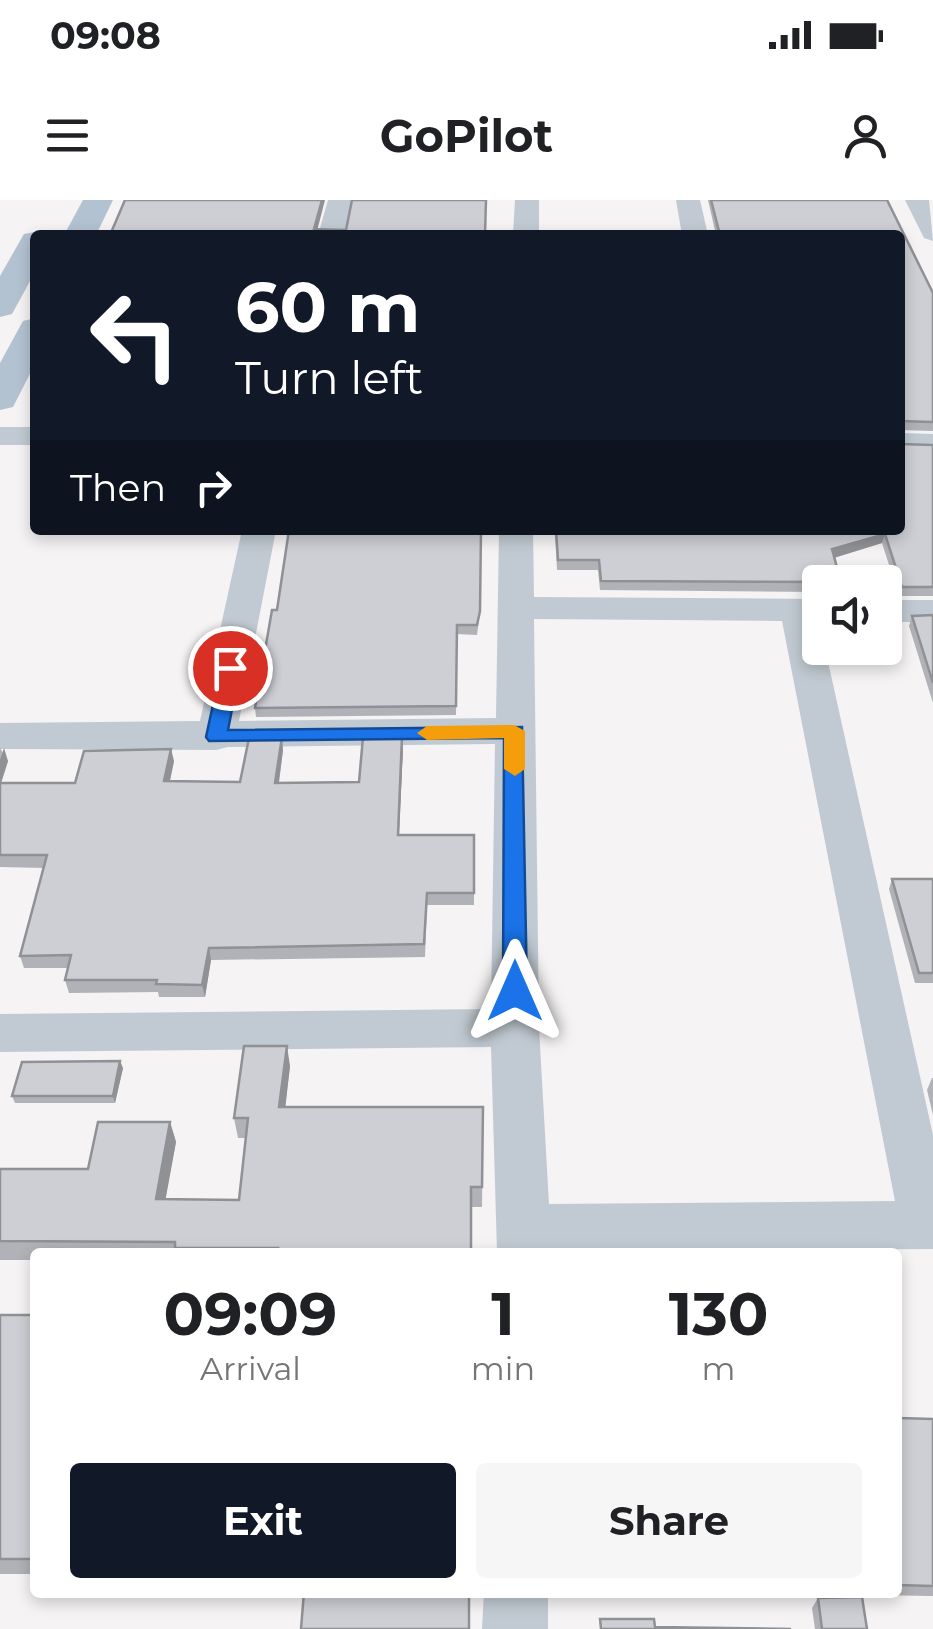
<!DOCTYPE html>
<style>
:root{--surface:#fff;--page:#f6f6f6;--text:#202124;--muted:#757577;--accent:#111827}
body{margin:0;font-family:Montserrat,sans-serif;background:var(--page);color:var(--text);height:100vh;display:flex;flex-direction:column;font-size:38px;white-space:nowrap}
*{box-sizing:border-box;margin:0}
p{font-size:32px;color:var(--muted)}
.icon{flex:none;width:55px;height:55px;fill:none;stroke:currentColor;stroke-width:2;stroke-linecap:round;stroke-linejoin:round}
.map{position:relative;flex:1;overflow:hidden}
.panel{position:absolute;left:30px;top:1048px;width:872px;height:350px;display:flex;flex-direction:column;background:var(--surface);border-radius:10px;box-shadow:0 5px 15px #0003}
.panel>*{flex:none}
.banner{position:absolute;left:30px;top:30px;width:875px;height:305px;border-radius:10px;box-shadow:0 5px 15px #0003;background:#111827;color:#fff;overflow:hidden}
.tools{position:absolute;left:802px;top:365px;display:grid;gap:20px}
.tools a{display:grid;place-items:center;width:100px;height:100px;border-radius:10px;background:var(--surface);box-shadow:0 5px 15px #0003;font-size:50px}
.pin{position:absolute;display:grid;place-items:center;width:85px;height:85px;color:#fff;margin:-42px;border:5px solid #fff;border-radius:50%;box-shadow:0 2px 10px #0007}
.me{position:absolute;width:110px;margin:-55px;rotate:0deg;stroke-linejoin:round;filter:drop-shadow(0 0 8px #0008)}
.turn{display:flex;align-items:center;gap:35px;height:210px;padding:0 40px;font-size:45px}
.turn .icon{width:130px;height:130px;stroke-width:2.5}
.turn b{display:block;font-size:70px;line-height:85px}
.then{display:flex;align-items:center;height:95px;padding:0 40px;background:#0003;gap:20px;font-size:38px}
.eta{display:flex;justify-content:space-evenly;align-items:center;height:170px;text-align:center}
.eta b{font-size:60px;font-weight:700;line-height:70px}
.primary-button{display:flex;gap:20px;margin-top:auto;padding:20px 40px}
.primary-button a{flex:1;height:115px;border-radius:10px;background:var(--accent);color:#fff;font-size:40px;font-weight:700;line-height:115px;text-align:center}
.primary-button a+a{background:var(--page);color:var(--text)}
.status{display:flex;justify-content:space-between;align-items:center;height:70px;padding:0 50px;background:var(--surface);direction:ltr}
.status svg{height:28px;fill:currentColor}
header{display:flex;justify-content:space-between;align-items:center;height:130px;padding:0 40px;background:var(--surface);font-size:45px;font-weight:700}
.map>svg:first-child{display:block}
</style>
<div class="status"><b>09:08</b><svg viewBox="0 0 49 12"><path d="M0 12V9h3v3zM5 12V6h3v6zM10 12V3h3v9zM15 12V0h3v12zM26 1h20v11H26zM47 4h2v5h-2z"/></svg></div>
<header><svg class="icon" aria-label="menu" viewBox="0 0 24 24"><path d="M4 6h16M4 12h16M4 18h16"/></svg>GoPilot<svg class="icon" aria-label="person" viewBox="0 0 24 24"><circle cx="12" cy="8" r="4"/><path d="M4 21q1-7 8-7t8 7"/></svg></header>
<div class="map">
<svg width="933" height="1429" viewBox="0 0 933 1429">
<rect width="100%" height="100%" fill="#f5f3f3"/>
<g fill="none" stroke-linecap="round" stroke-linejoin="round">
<!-- minor -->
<g fill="#c1cad2" fill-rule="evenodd">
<path d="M 328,0 L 352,0 L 344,35 L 318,35 Z"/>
<path d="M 515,0 L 539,0 L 539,35 L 513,35 Z"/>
<path d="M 676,0 L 700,0 L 708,35 L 682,35 Z"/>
<path d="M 905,0 L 929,0 L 933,41 L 924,38 Z"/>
<rect x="0" y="227" width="35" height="18"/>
<path d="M 900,233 L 933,234 L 933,252 L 900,251 Z"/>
<path d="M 242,330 L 276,330 L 239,521 L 496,518 L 499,330 L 533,330 L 534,397 L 820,399 L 820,448 L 825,448 L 933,935 L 933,1049 L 497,1052 L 491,847 L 0,852 L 0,814 L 491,809 L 495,544 L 228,547 L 216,550 L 0,549 L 0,523 L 200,521 ZM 534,419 L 782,421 L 895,1001 L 549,1004 L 539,828 Z"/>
<rect x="885" y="400" width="48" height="22"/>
<path d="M 484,1392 L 548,1392 L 548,1429 L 482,1429 Z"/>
</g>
<!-- major -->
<g fill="#b3c2d1" fill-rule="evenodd">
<path d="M 83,0 L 113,0 L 96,35 L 64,35 Z"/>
<path d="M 35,32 L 47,35 L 35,35 L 35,72 L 12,114 L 0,117 L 0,76 L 24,34 Z"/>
<path d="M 35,118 L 35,164 L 13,207 L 0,210 L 0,163 L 23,121 Z"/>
</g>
</g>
<!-- wall -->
<g fill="#b0b2b7">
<path d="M 708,0 L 887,0 L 933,93 L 933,231 L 900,230 L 900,35 L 716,35 Z"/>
<path d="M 933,245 L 933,396 L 899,396 L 882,343 L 834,358 L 820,382 L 820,392 L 600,390 L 598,370 L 557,370 L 555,333 L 548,333 L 548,330 L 900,330 Z"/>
<path d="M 277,410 L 479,420 L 477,435 L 457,434 L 456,515 L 256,517 L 255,508 Z"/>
<path d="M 933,415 L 933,503 L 909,426 L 912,416 Z"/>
<path d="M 0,548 L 8,561 L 1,583 L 75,583 L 174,561 L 170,581 L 240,582 L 283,550 L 279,583 L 359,582 L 403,549 L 399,635 L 474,635 L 474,705 L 427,705 L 425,757 L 211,760 L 205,797 L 159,797 L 158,792 L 69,793 L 65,780 L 68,768 L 24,768 L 20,756 L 44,668 L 0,667 Z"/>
<path d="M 892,679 L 933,679 L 933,783 L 915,783 L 889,689 Z"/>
<path d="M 290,866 L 285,907 L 483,907 L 482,1007 L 471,1007 L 471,1052 L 35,1052 L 35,1060 L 0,1060 L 0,969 L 88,969 L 170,922 L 176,942 L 165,999 L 239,1000 L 246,938 L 238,938 L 234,918 Z"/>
<path d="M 123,868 L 115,903 L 15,903 L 12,896 Z"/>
<path d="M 932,878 L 933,878 L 933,915 L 927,890 Z"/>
<rect x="0" y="1115" width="35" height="259"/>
<path d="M 898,1218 L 933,1219 L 933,1396 L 867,1395 L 866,1392 L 898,1392 Z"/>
<path d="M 818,1398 L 867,1429 L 815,1429 L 812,1408 Z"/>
</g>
<!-- shaded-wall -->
<g fill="#909195">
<path d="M 322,0 L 325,0 L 316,35 L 314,29 Z"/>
<path d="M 885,334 L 882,343 L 830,359 L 832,349 Z"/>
<path d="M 402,536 L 403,549 L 398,648 L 398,635 Z"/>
<path d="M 282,537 L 283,550 L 277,595 L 275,583 Z"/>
<path d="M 4,548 L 8,561 L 0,586 L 0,560 Z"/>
<path d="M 171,549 L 174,561 L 167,594 L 164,581 Z"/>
<path d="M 209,748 L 211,760 L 205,797 L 202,785 Z"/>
<path d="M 287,846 L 290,866 L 283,928 L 279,907 Z"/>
<path d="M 120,861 L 123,868 L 115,903 L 113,896 Z"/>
<path d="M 170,922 L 176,942 L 162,1019 L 156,999 Z"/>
</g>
<!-- building -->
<g fill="#cdcfd5" stroke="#909195" stroke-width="2.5">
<path d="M 125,0 L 322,0 L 314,29 L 346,30 L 352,0 L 486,0 L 485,35 L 110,35 Z"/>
<path d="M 711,0 L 887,0 L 933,93 L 933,222 L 900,221 L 900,35 L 720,35 Z"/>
<path d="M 900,244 L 933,245 L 933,387 L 902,387 L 885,334 L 832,349 L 841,382 L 601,381 L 599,360 L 558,360 L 556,330 L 900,330 Z"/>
<path d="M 289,330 L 481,330 L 480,411 L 477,425 L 457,425 L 456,506 L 255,508 L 272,410 L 277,410 Z"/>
<path d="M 933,415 L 933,483 L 912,416 Z"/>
<path d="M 402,536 L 398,635 L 474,635 L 474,693 L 427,693 L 424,744 L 209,748 L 202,785 L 156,784 L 157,780 L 65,780 L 71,755 L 20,756 L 47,655 L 0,655 L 0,583 L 75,583 L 84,551 L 171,549 L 164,581 L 240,582 L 249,538 L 282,537 L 275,583 L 359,582 L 363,537 Z"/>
<path d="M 892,679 L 933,679 L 933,773 L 919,773 Z"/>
<path d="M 244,846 L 287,846 L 279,907 L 483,907 L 482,987 L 471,987 L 471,1052 L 277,1052 L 278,1048 L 175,1048 L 175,1042 L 0,1041 L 0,969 L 88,969 L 98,922 L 170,922 L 156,999 L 239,1000 L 248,918 L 234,918 Z"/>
<path d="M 120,861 L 113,896 L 12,896 L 22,862 Z"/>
<rect x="0" y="1115" width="35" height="244"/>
<path d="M 898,1218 L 933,1219 L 933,1386 L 898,1385 Z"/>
<path d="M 304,1392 L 469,1392 L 469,1429 L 301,1429 Z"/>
<path d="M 862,1397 L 867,1429 L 822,1429 L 818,1398 Z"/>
<path d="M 600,1419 L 654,1419 L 655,1427 L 791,1429 L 601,1429 Z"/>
</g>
<!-- route -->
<path fill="#1a73e8" stroke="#114b97" stroke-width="2.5" d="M 230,462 L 240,468 L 228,530 L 522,527 L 527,791 L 523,797 L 506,797 L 503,791 L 504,538 L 209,541 L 206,537 L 221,468 Z"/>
<!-- slow -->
<path fill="#f59e0b" d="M 514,525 L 525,531 L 525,569 L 515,576 L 504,569 L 504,538 L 427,540 L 417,533 L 427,526 Z"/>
</svg>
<div class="tools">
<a><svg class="icon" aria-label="sound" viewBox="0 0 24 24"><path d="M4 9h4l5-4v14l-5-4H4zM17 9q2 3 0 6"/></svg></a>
</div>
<div class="pin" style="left:230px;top:468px;background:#d93025"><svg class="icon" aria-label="arrive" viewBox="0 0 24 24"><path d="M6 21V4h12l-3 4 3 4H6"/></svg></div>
<svg class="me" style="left:515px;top:791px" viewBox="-20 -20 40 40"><path d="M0-17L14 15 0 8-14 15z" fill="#1a73e8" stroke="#fff" stroke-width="4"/></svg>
<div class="banner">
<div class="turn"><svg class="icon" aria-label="left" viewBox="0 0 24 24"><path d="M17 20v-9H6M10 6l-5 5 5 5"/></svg><div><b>60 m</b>Turn left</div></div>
<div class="then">Then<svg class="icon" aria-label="right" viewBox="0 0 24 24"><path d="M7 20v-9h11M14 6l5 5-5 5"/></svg></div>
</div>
<section class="panel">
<div class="eta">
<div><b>09:09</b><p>Arrival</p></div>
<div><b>1</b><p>min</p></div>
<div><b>130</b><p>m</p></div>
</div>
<div class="primary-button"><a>Exit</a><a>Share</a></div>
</section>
</div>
